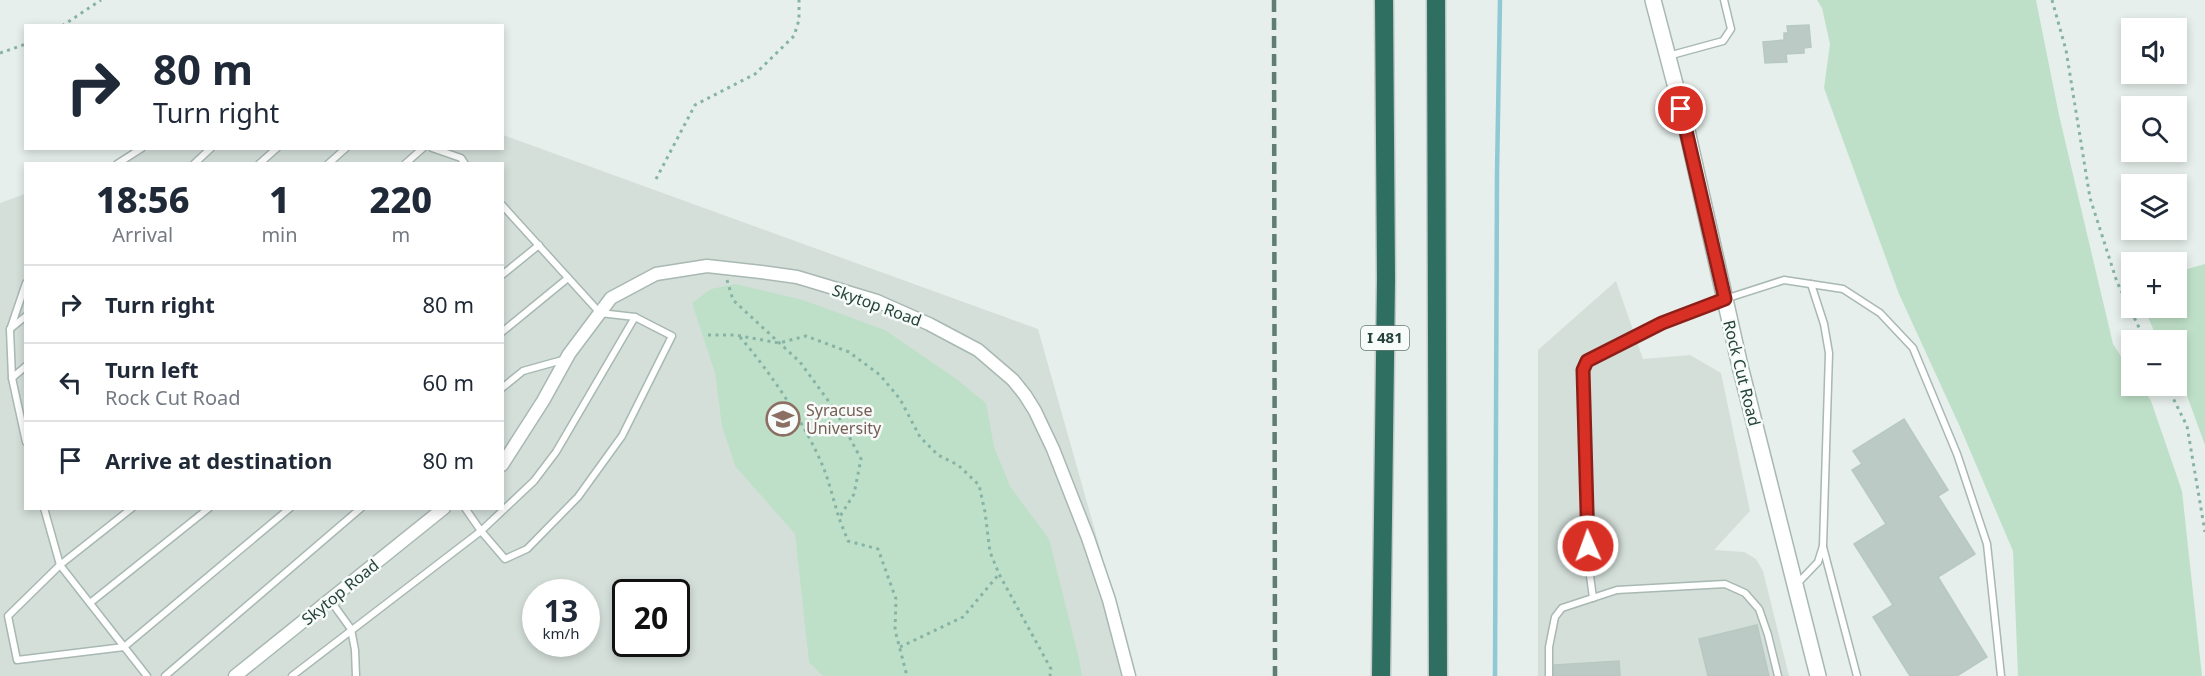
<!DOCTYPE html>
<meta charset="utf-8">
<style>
:root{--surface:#fff;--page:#f2f2f3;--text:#1f2937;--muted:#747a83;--line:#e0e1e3}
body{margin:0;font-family:"Noto Sans",sans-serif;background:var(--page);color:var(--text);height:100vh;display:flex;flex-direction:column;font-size:22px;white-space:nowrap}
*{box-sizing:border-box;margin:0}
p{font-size:20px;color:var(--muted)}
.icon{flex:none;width:33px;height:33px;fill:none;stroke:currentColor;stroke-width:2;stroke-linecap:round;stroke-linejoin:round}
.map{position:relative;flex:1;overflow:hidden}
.panel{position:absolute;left:24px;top:162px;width:480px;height:348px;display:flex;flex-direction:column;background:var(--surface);border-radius:0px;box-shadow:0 3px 9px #0003}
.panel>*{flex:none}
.guide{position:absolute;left:24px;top:24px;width:480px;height:126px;border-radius:0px;box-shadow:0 3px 9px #0003;background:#fff;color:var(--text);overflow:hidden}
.controls{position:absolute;left:2121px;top:18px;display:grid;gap:12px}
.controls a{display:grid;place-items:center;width:66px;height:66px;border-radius:0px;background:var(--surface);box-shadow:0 3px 9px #0003;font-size:30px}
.speed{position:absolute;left:522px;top:579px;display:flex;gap:12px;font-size:30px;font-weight:700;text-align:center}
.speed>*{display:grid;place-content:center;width:78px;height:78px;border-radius:50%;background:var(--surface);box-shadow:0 3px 9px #0003;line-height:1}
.speed small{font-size:15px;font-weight:400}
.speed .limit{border:3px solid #111;border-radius:9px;background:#fff;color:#111}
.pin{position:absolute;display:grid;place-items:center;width:51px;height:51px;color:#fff;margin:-26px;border:3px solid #fff;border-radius:50%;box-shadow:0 2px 6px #0007}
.me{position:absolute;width:66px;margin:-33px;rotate:358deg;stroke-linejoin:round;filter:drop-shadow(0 0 4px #0008)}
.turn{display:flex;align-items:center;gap:21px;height:126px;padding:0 30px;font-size:27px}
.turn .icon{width:78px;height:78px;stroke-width:2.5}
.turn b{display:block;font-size:42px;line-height:51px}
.eta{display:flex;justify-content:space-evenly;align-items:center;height:102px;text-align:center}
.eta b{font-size:36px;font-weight:800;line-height:42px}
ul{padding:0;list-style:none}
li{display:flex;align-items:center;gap:18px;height:78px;padding:0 30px;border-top:2px solid var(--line)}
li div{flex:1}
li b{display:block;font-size:22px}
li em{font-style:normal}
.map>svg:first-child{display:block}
</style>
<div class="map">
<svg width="2205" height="676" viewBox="0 0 2205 676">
<rect width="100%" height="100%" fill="#e6efeb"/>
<!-- built -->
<g fill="#d4dfda" fill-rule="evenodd">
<path d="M 503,135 L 1038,329 L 1136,676 L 0,676 L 0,203 L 25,194 L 26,508 L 502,508 L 502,164 L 111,163 L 153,148 L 502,148 ZM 536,592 L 586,592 L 586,644 L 536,644 ZM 626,592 L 676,592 L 676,644 L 626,644 Z"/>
<path d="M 1616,281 L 1643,359 L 1690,355 L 1721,373 L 1750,511 L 1714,550 L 1744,552 L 1756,559 L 1763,571 L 1789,676 L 1538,676 L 1538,350 Z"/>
</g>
<!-- green -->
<g fill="#bfe0c8">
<path d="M 1817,0 L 2036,0 L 2059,115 L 2113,344 L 2131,372 L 2132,386 L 2141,386 L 2151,401 L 2182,491 L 2202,676 L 2018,676 L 2013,551 L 1960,427 L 1899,294 L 1824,88 L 1830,44 L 1822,8 Z"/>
<path d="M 2205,264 L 2205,445 L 2186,393 L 2177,376 L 2176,340 L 2158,340 L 2144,308 L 2176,308 L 2177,272 Z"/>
<path d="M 735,284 L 803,300 L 885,330 L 955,378 L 986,403 L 994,447 L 1010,486 L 1049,539 L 1079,659 L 1082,676 L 823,676 L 809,662 L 795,534 L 735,466 L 722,426 L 715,373 L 692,303 L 711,289 Z"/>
</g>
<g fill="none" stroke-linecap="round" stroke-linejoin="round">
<!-- stream -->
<path stroke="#8ec9d4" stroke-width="4.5" d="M 1495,676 L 1497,173 L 1500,0"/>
</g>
<!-- building -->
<g fill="#bbcac4" stroke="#b8c9c2" stroke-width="1.5">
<path d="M 1809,25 L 1811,47 L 1804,48 L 1804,53 L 1786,54 L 1787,62 L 1765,63 L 1763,42 L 1784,40 L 1784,33 L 1788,33 L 1787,26 Z"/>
<path d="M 1904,419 L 1948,490 L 1938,496 L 1975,554 L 1938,577 L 1987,657 L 1957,676 L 1910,676 L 1873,617 L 1893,605 L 1854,544 L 1886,524 L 1852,470 L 1862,464 L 1853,451 Z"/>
<path d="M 1757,625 L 1769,676 L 1708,676 L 1699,639 Z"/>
<path d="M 1619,661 L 1620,676 L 1554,676 L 1554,665 Z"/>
</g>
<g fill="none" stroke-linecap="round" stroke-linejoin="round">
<!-- service casing -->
<g stroke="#a8b8b2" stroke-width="9">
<g id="service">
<path d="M 1668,56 L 1723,41 L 1731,29 L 1724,0"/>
<path d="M 432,148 L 461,158 L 465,164"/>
<path d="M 117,164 L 142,148"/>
<path d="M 194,164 L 211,148"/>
<path d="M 259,164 L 277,148"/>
<path d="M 328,164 L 346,148"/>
<path d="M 405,164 L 423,148"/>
<path d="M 502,275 L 539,245"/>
<path d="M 26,283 L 10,330 L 12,378 L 26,442"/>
<path d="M 10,329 L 26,316"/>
<path d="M 502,332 L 568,278"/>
<path d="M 12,378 L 26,366"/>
<path d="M 502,388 L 523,371 L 566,359"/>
<path d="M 44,508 L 60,565 L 147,676"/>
<path d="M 132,508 L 60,565 L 8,616 L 17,660 L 124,647 L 290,508"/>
<path d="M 465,508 L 481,531 L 534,481 L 556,452 L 635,317"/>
<path d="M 1823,547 L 1857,676"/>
<path d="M 1796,585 L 1818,562 L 1823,546 L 1829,353 L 1824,324 L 1811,284"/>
<path d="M 1593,598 L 1589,568 L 1583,370 L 1587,361 L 1662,323 L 1725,299 L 1784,280 L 1843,289 L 1880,313 L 1913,348 L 1957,454 L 1987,544 L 2001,676"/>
<path d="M 330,600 L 351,629 L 355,650 L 356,676"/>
<path d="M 90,603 L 209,508"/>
<path d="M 165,676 L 361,508"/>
<path d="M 292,676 L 481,531 L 505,559 L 527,549 L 578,497 L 622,436 L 672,336 L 635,317 L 600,313 L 502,205"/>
<path d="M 1549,676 L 1549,647 L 1555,617 L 1562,608 L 1617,590 L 1725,584 L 1745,593 L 1759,609 L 1768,635 L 1778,676"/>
</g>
</g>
<!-- minor casing -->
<g stroke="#a8b8b2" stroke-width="15">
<g id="minor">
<path d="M 502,465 L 543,401 L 569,354 L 611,298 L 656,274 L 707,266 L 761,272 L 797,277 L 877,301 L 929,324 L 978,350 L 1013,380 L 1025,395 L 1035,411 L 1053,449 L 1088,538 L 1109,600 L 1129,676"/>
<path d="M 235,676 L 444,508"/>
</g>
</g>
<!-- tertiary casing -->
<g stroke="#a8b8b2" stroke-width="18">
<path id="tertiary" d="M 1653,0 L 1686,126 L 1740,366 L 1818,676"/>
</g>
<!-- motorway casing -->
<g stroke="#c2cac8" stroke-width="21">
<g id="motorway">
<path d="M 1436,0 L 1438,676"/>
<path d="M 1381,676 L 1386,279 L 1384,0"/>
</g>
</g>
<!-- path -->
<g stroke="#86b3a5" stroke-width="3" stroke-dasharray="3 4.5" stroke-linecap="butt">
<path d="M 2052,0 L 2066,50 L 2090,198 L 2117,282 L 2145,340"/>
<path d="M 62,26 L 101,0"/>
<path d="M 0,53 L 26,44"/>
<path d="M 656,179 L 695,105 L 755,74 L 794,36 L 799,20 L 799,0"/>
<path d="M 727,280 L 733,300 L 800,362 L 835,410 L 861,459 L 854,494 L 839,518 L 848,541 L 878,549 L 896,599 L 895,630 L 907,676"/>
<path d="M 708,335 L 735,335 L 779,343 L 806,336 L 849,352 L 880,375 L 900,399 L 920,437 L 938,455 L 958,465 L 979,485 L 985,512 L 990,552 L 999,574 L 1051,669 L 1050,676"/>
<path d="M 740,337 C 771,373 806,425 824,469 C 830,485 834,502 839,518"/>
<path d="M 2167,386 L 2187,426 L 2205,532"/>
<path d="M 900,647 L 963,617 L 999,574"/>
</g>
<!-- service -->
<use href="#service" stroke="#fff" stroke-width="6"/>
<!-- minor -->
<use href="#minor" stroke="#fff" stroke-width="12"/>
<!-- tertiary -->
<use href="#tertiary" stroke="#fff" stroke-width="15"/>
<!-- motorway -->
<use href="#motorway" stroke="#2f6f62" stroke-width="18"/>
<!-- rail -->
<path stroke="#5f7d75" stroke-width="4.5" stroke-dasharray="12 6" stroke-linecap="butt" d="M 1274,0 L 1275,676"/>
</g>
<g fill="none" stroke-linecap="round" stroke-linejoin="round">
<!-- route casing -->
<g stroke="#8d1f18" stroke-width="15">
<path id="route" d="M 1588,546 L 1583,370 L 1587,361 L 1662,323 L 1725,299 L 1681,109"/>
</g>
<!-- route -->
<use href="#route" stroke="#d93025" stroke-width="10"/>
</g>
<!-- icons -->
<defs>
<g id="university-ring" transform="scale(1.725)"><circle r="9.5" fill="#f7fbf9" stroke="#8d6e63" stroke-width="1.5"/><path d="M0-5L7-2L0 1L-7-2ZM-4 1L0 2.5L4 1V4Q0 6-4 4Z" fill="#8d6e63"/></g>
</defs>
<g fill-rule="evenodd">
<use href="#university-ring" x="783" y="419"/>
</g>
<g text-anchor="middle" stroke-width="5" stroke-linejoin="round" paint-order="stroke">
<!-- shield labels -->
<rect fill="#f7fbf9" stroke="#637a73" stroke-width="1.5" x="1361" y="326" width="48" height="24" rx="4.5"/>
<g font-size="15" font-weight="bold" fill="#24423a">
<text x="1385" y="343">I 481</text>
</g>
<!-- street labels -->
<g font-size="16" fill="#24423a" stroke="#f7fbf9">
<text transform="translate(877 305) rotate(20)" y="6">Skytop Road</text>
<text transform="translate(1742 373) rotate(76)" y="6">Rock Cut Road</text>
<text transform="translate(340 592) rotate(-39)" y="6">Skytop Road</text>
</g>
<!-- education labels -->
<g font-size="16" fill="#785e54" stroke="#f7fbf9" text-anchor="start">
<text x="806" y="416">Syracuse<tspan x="806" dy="18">University</tspan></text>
</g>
</g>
</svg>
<div class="controls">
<a><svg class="icon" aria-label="sound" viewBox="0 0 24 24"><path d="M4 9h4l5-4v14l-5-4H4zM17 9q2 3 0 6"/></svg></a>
<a><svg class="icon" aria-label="search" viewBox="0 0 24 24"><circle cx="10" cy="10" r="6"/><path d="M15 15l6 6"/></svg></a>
<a><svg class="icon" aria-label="layers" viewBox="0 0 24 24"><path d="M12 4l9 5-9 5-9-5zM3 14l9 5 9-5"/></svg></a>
<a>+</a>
<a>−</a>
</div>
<div class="speed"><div>13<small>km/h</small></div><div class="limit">20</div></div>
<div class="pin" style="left:1681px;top:109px;background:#d93025"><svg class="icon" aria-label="arrive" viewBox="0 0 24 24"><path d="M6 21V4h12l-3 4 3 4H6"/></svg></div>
<svg class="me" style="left:1588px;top:546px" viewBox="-20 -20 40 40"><circle r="17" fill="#d93025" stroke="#fff" stroke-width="3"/><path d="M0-11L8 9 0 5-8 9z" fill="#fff"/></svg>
<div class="guide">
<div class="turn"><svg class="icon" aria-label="right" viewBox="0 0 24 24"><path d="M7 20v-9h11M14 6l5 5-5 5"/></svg><div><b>80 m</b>Turn right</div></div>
</div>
<section class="panel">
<div class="eta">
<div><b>18:56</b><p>Arrival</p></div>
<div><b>1</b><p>min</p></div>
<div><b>220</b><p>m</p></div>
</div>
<ul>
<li><svg class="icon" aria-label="right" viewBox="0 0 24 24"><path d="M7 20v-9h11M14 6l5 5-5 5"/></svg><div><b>Turn right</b></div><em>80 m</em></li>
<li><svg class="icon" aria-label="left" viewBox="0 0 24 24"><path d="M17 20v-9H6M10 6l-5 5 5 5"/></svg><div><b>Turn left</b><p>Rock Cut Road</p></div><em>60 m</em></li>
<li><svg class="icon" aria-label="arrive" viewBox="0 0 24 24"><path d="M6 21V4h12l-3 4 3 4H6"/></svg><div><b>Arrive at destination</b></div><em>80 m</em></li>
</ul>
</section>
</div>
